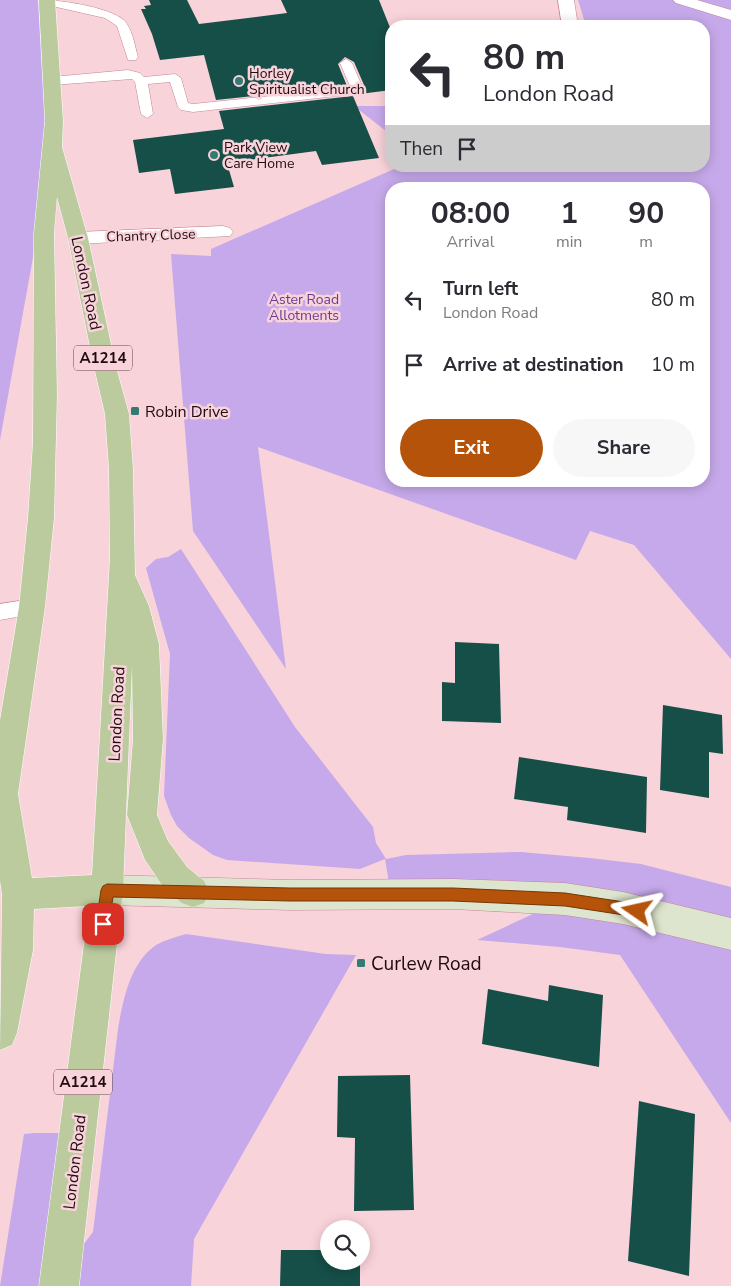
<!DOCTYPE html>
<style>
:root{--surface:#fff;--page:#f7f7f7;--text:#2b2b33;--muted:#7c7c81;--accent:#b45309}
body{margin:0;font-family:"Nunito Sans",sans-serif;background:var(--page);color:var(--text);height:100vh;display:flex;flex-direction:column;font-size:19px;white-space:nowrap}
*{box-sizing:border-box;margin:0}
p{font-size:16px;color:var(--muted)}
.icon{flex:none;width:28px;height:28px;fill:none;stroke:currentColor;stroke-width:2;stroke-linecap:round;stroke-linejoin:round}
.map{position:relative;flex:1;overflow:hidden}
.details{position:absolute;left:385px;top:182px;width:325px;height:305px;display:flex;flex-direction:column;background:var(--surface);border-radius:20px;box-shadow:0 2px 12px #0003}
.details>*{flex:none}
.top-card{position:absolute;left:385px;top:20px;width:325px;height:152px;border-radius:20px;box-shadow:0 2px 12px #0003;background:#fff;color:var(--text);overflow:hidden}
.fabs{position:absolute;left:320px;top:1220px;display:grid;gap:10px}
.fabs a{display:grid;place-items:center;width:50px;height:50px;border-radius:50%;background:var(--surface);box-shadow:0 2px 12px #0003;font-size:25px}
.pin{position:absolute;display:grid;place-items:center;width:42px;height:42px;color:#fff;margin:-21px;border-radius:10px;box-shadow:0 2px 8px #0006}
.me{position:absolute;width:55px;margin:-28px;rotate:281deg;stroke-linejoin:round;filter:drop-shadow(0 0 4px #0008)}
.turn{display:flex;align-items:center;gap:18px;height:105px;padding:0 15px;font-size:22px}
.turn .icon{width:65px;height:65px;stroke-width:2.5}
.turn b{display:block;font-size:35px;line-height:42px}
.then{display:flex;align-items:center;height:48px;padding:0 15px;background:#0003;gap:10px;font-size:19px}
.eta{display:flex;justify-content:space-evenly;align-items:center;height:85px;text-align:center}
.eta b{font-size:30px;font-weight:700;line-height:35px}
.cta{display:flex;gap:10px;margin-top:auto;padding:10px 15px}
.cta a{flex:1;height:58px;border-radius:30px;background:var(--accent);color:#fff;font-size:20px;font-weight:700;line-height:58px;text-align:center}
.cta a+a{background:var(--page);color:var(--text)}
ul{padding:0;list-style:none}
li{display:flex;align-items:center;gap:15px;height:65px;padding:0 15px}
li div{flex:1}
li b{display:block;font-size:19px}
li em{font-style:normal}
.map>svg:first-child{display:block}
</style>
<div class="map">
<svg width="731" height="1286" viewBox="0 0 731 1286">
<rect width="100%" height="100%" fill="#f9d3da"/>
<!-- green -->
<g fill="#c6a9ea" fill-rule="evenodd">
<path d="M 0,0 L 47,0 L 53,147 L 0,440 Z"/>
<path d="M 578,0 L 731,0 L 731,659 L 634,545 L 590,531 L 576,560 L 258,447 L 286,669 L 193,531 L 171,254 L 211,256 L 211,249 L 401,166 L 704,166 L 704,26 L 586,26 ZM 391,189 L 704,189 L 704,481 L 391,481 Z"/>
<path d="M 354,106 L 391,106 L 391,135 Z"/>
<path d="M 181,549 L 295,727 L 373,827 L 376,843 L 386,859 L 406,855 L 521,852 L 590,858 L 641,864 L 731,887 L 731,1123 L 620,955 L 560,947 L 477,940 L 563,900 L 391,895 L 385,859 L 360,869 L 227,860 L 213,855 L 189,838 L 177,826 L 171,815 L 164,796 L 170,654 L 146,568 L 156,559 L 168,557 Z"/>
<path d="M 186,934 L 326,954 L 356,955 L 194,1239 L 191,1286 L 59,1286 L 61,1274 L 93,1232 L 118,1029 C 123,1000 130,963 156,945 C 165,940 176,937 186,934 Z"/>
<path d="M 35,1133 L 68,1133 L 47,1286 L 0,1286 L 24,1134 Z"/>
</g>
<!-- building -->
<g fill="#164e48">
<path d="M 149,0 L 187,0 L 199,24 L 287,13 L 281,0 L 379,0 L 391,30 L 391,90 L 360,94 L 364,85 L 354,62 L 345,57 L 338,64 L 347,86 L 216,100 L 204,55 L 160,60 L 152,34 L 141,9 L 146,9 L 144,6 L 151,5 Z"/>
<path d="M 353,96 L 379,158 L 322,165 L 316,151 L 227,163 L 234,187 L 175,194 L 170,169 L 139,173 L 133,140 L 224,129 L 219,111 Z"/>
<path d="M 455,642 L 499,644 L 501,723 L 442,721 L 442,682 L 455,683 Z"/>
<path d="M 663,705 L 722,715 L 723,754 L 709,752 L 709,798 L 660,790 Z"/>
<path d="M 519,757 L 647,777 L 646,833 L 567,820 L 568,807 L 514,799 Z"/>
<path d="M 549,985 L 603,995 L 599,1067 L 482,1044 L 488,989 L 548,1001 Z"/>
<path d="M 410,1075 L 414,1210 L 354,1211 L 355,1138 L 337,1137 L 338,1076 Z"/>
<path d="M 639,1101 L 695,1114 L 689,1276 L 628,1261 Z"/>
<path d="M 281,1250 L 329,1250 L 329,1261 L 360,1261 L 360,1286 L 280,1286 Z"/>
</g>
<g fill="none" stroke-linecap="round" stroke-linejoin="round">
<!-- lane casing -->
<g stroke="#c18794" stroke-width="1">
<g id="lane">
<path d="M 43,0 C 60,0 118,8 127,24 C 133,33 135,47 138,57 L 136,60 L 128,60 L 117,26 L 105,18 L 43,4 L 41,2 Z"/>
<path d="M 346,59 L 352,63 L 362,86 L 359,92 L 354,94 L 193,112 L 181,110 L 178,107 L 170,82 L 148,84 L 153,114 L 147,118 L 141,114 L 135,82 L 132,79 L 52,85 L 46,81 L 52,77 L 128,70 L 140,73 L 144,77 L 175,74 L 181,78 L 188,103 L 193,104 L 348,88 L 350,86 L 340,63 Z"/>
<path d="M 32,599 L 39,601 L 42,607 L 39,613 L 0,620 L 0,604 Z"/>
</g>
</g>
<!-- street casing -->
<g stroke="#c18794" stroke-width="1">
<g id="street">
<path d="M 558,0 L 574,0 L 578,26 L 562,26 Z"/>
<path d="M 673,0 L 697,0 L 731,10 L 731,20 L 676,3 Z"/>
<path d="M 223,226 L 230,228 L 233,232 L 230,236 L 78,244 L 71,242 L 68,238 L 71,234 L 78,232 Z"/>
</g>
</g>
<!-- secondary casing -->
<g stroke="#c18794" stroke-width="1">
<path id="secondary" d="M 107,875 L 290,880 L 453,879 L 565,883 L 623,892 L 731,918 L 731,950 L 623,924 L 565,915 L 453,909 L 290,910 L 107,905 L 96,901 L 91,890 L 96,879 Z"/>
</g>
<!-- primary casing -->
<g stroke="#fff" stroke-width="1">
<path id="primary" d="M 39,0 L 55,0 L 63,121 L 62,147 L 88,238 L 116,367 L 129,414 L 133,469 L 135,575 L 149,606 L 159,644 L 163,739 L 157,815 L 168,841 L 187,867 L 204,881 L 209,892 L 204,903 L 193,907 L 182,903 L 165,889 L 145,860 L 127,815 L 133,739 L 132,666 L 123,890 L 79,1286 L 39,1286 L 89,906 L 34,909 L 33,950 L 17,1033 L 12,1045 L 0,1050 L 2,894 L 0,881 L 0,720 L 19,607 L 28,518 L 33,442 L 34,233 L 45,121 ZM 57,197 L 68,238 L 94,367 L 105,414 L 109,469 L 110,557 L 92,875 L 32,878 L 18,794 L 45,607 L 54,518 L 57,395 L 54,233 Z"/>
</g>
<!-- lane -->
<use href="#lane" fill="#fff" fill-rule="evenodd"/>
<!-- street -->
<use href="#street" fill="#fff" fill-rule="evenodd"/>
<!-- secondary -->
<use href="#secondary" fill="#dde5ce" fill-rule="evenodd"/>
<!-- primary -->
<use href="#primary" fill="#bbcb9e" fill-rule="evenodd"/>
</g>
<!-- route -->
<path fill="#b45309" stroke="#753606" d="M 107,884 L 290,888 L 453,888 L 565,893 L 637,904 L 642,906 L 644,911 L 642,915 L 637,917 L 565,906 L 453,901 L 290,901 L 113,897 L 108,929 L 103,931 L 98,929 L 96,924 L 101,890 L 103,886 Z"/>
<!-- markers -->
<g fill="#347a72" stroke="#f9d3da" stroke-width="2">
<circle cx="239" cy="81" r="5"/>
<circle cx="214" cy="155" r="5"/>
<rect x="130" y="406" width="10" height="10" rx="2.5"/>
<rect x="356" y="958" width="10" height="10" rx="2.5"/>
</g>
<g text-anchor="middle" stroke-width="5" stroke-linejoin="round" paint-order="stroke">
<!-- far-poi labels -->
<g font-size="14" fill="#200b11" stroke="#f9d3da" text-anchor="start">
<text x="249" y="78">Horley<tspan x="249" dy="16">Spiritualist Church</tspan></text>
<text x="224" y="152">Park View<tspan x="224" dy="16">Care Home</tspan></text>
</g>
<!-- far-street labels -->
<g font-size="14" fill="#200b11" stroke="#f9d3da">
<text transform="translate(151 235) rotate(-2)" y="5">Chantry Close</text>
</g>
<!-- far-park labels -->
<g font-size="14" fill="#673c91" stroke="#f9d3da">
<text x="304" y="304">Aster Road<tspan x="304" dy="16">Allotments</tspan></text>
</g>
<!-- shield labels -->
<g fill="#f9d3da" stroke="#61474d" stroke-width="1">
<rect x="74" y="345.5" width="58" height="25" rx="4"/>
<rect x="54" y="1069.5" width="58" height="25" rx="4"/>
</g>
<g font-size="15" font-weight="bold" fill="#200b11">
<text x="103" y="363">A1214</text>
<text x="83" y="1087">A1214</text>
</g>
<!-- street labels -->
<g font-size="16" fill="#200b11" stroke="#f9d3da">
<text transform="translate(87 283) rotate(78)" y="6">London Road</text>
<text transform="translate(116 714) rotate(-87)" y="6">London Road</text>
<text transform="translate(74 1162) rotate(-83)" y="6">London Road</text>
</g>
<!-- poi labels -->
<g font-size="16" fill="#200b11" stroke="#f9d3da" text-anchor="start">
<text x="145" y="417">Robin Drive</text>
</g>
<!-- near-poi labels -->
<g font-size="19" fill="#200b11" stroke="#f9d3da" text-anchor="start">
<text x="371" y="970">Curlew Road</text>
</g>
</g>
</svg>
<div class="fabs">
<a><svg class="icon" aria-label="search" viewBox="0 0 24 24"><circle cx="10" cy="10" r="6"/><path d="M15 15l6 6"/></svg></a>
</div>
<div class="pin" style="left:103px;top:924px;background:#d93025"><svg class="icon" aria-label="arrive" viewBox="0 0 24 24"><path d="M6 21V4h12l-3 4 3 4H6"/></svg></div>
<svg class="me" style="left:637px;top:911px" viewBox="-20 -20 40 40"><path d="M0-17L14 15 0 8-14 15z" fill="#b45309" stroke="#fff" stroke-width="4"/></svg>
<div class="top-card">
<div class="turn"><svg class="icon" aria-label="left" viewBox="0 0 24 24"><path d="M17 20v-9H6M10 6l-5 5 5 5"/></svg><div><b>80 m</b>London Road</div></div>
<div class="then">Then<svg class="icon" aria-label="arrive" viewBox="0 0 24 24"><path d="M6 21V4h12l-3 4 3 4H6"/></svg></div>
</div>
<section class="details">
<div class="eta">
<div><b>08:00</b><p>Arrival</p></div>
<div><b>1</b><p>min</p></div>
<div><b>90</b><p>m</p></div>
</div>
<ul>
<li><svg class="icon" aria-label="left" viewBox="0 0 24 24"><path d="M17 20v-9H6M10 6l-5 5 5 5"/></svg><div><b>Turn left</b><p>London Road</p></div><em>80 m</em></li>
<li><svg class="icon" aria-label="arrive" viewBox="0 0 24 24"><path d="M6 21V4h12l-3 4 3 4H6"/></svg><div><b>Arrive at destination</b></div><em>10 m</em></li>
</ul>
<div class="cta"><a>Exit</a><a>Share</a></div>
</section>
</div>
